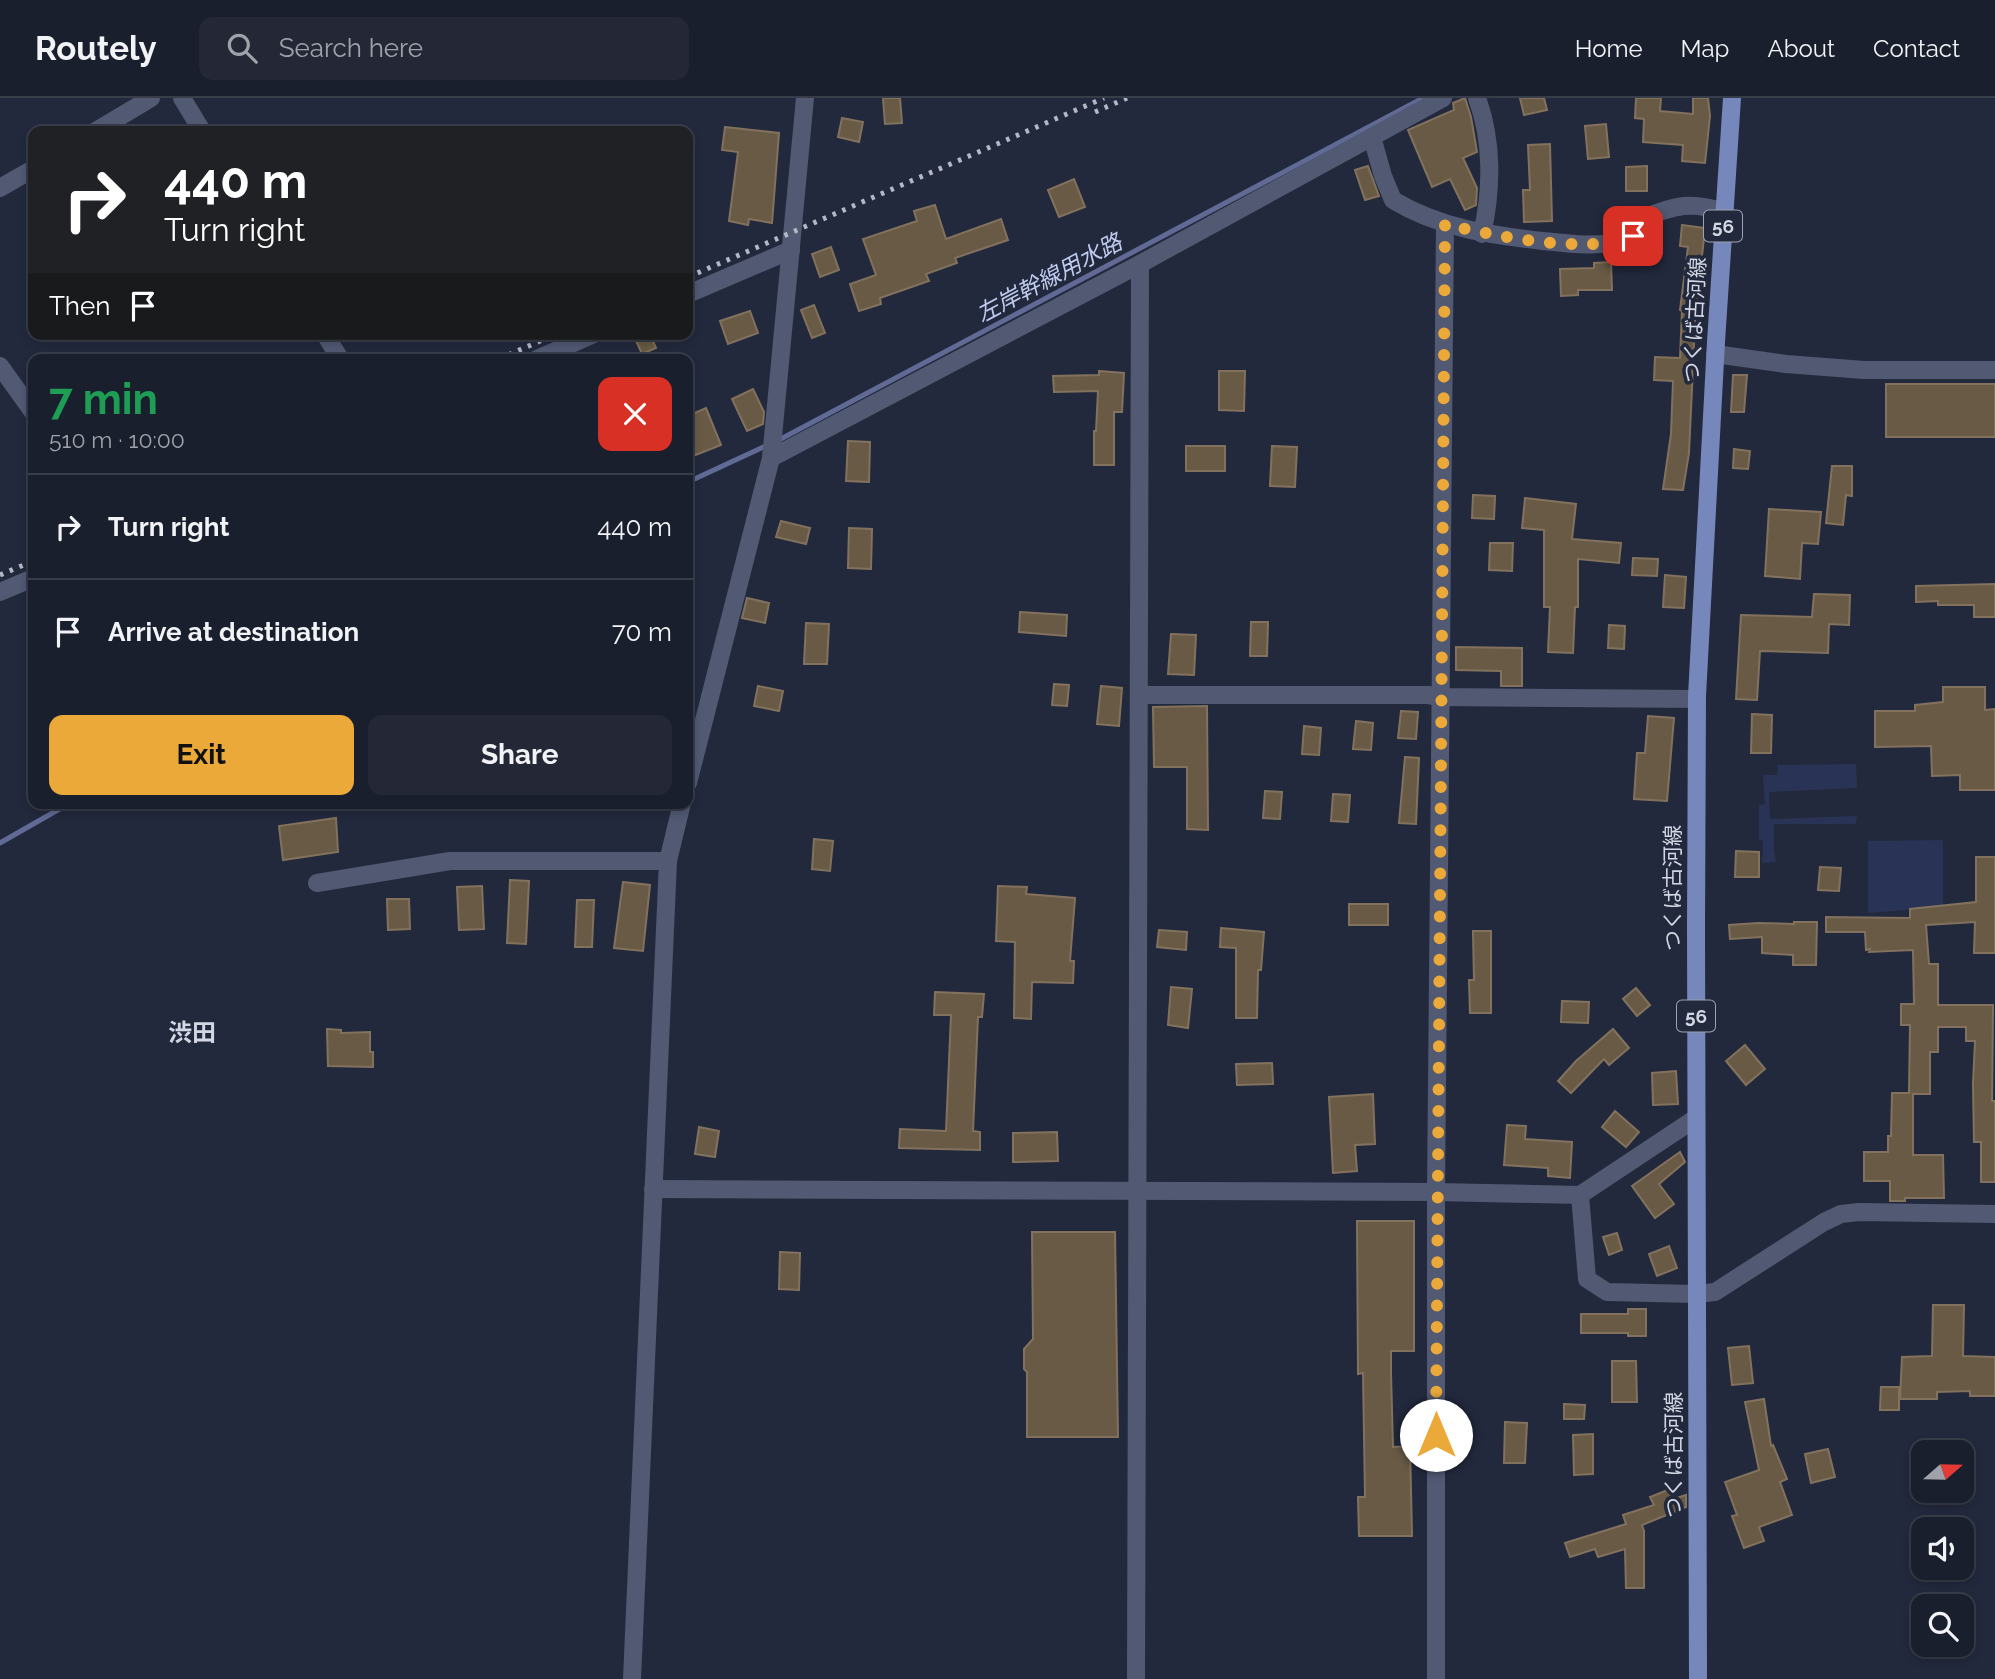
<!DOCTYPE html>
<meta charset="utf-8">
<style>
:root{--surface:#1a1f2e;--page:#232736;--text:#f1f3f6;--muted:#9fa2aa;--line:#383d4a;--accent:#eba93a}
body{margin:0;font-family:Raleway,"Noto Sans JP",sans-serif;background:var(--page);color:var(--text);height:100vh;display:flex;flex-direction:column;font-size:26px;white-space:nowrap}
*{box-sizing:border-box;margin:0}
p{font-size:23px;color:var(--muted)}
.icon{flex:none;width:38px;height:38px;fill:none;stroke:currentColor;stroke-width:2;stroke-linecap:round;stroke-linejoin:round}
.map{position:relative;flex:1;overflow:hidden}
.drawer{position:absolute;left:28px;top:256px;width:665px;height:455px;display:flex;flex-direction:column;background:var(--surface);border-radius:14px;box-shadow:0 4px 10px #0003,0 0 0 2px var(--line)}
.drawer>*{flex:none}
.hud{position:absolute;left:28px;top:28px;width:665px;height:214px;border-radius:14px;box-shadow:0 4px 10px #0003,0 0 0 2px var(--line);background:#202124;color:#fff;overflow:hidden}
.needle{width:46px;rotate:70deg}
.controls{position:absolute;left:1911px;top:1342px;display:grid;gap:14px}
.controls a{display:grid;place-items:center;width:63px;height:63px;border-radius:14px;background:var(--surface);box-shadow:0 4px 10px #0003,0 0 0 2px var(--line);font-size:35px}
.pin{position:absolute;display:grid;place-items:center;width:60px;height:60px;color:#fff;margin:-30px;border-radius:14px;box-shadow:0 4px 10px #0006}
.me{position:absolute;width:77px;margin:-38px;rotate:0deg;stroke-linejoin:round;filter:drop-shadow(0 0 5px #0008)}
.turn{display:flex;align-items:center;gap:24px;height:147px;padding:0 21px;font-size:32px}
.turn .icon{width:91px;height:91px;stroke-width:2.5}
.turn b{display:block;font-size:49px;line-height:60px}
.then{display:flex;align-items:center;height:66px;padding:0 21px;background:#0003;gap:14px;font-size:26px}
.round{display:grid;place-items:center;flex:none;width:74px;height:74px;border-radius:14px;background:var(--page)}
.overview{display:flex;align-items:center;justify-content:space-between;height:119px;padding:0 21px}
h1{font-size:42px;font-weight:700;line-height:52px;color:#1e9e55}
.primary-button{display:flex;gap:14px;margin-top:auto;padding:14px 21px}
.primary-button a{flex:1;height:80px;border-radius:14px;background:var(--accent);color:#111;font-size:28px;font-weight:700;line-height:80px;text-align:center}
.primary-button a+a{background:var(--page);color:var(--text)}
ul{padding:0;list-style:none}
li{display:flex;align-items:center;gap:21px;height:105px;padding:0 21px;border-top:2px solid var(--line)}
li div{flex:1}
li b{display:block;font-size:26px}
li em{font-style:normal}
header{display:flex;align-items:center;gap:42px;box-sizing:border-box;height:98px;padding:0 35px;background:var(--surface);border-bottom:2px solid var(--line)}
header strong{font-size:33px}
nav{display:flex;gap:38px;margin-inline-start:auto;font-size:24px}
.search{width:490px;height:63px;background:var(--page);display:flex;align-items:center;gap:18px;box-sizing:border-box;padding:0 24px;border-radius:14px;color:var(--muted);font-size:26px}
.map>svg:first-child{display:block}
</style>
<header>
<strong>Routely</strong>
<div class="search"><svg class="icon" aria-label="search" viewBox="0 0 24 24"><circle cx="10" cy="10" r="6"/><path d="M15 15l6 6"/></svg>Search here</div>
<nav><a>Home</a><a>Map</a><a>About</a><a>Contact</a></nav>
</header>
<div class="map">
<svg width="1995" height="1581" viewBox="0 0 1995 1581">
<rect width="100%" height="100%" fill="#23293d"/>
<!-- green -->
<g fill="#293355">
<path d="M 1856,666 L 1857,690 L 1769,694 L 1770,721 L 1857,718 L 1856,726 L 1774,726 L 1774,753 L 1776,764 L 1762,765 L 1763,743 L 1759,742 L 1759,707 L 1765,706 L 1763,677 L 1777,677 L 1778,667 Z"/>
<path d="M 1943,742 L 1943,809 L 1868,815 L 1868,743 Z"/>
</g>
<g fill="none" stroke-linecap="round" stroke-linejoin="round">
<!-- stream -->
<g stroke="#606a95" stroke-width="5">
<path d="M 777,343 L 1423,0"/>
<path d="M 688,384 L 768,347"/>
<path d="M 0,745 L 70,705"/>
</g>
</g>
<!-- building -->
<g fill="#685a45" stroke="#82725d" stroke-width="2">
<path d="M 883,0 L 900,0 L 902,25 L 885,26 Z"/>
<path d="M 1465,0 L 1471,19 L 1477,54 L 1463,60 L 1477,90 L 1476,107 L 1465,112 L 1450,81 L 1432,89 L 1408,32 L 1454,12 L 1453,5 Z"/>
<path d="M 1520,0 L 1544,0 L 1547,12 L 1524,17 Z"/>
<path d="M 1636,0 L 1661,0 L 1660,13 L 1693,16 L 1693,0 L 1708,0 L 1710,18 L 1705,65 L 1682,63 L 1683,47 L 1643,44 L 1644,21 L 1635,20 Z"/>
<path d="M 842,20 L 863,24 L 859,44 L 838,39 Z"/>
<path d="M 1606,26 L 1609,59 L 1588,61 L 1585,28 Z"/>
<path d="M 725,29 L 779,35 L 772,125 L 749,121 L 748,127 L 729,123 L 738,54 L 722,52 Z"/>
<path d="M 1550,46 L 1552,123 L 1524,124 L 1523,92 L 1530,92 L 1528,47 Z"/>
<path d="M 1368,68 L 1379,98 L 1365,102 L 1355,72 Z"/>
<path d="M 1647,68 L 1647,93 L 1626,93 L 1626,69 Z"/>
<path d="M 1074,81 L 1085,109 L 1059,119 L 1048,92 Z"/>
<path d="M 935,107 L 946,141 L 1001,121 L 1008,142 L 955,160 L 957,165 L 926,176 L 929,183 L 880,200 L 881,206 L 859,213 L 850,186 L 876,177 L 863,141 L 917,123 L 914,113 Z"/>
<path d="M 1682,127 L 1705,130 L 1695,225 L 1689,355 L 1683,392 L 1663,391 L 1671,336 L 1673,283 L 1654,282 L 1655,259 L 1680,260 L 1682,213 L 1680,212 L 1688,149 L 1680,148 Z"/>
<path d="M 831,149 L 839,172 L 820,179 L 812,156 Z"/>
<path d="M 1611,164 L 1612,192 L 1578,192 L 1578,197 L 1561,198 L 1560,171 L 1594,170 L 1594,165 Z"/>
<path d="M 814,207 L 825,235 L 812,240 L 801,212 Z"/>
<path d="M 750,213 L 758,235 L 728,246 L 720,223 Z"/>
<path d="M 633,236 L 650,236 L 656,250 L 642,256 Z"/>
<path d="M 1099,273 L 1124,275 L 1122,314 L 1114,314 L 1114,367 L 1094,367 L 1094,333 L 1096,333 L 1098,293 L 1054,294 L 1053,278 L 1099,277 Z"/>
<path d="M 1219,273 L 1245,273 L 1244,313 L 1219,312 Z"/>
<path d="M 1733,277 L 1747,277 L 1744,314 L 1731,314 Z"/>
<rect x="1886" y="286" width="109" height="53"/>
<path d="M 753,291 L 764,314 L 763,326 L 747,333 L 732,301 Z"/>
<path d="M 706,310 L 721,347 L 688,360 L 688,318 Z"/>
<path d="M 848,343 L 870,344 L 869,384 L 846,383 Z"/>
<rect x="1186" y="348" width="39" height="25"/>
<path d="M 1272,348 L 1297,349 L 1295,389 L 1270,388 Z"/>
<path d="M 1734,351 L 1750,353 L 1748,371 L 1733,370 Z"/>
<path d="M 1832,368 L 1852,368 L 1852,398 L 1846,397 L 1843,427 L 1826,425 Z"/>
<path d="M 1473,397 L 1495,398 L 1494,421 L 1472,420 Z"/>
<path d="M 1525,400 L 1576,406 L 1572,441 L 1621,445 L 1619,465 L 1578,461 L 1578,509 L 1575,509 L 1573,555 L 1548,554 L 1550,509 L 1544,509 L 1544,432 L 1522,430 Z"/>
<path d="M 1769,411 L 1821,414 L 1818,446 L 1802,445 L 1800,481 L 1765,478 Z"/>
<path d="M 781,423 L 810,430 L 806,446 L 776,439 Z"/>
<path d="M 849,430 L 872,431 L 871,471 L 848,470 Z"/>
<path d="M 1490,445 L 1513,445 L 1512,473 L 1489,472 Z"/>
<path d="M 1633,460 L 1658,461 L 1657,478 L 1632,477 Z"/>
<path d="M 1665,477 L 1686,479 L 1684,510 L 1663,509 Z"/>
<path d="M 1995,486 L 1995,519 L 1974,519 L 1974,507 L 1938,507 L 1938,503 L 1916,504 L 1916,488 Z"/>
<path d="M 1814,496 L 1850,497 L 1849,527 L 1829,526 L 1828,555 L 1760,553 L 1757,602 L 1736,601 L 1741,517 L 1812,519 Z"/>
<path d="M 747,500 L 769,505 L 765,525 L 742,520 Z"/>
<path d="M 1020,514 L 1067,517 L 1066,538 L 1019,534 Z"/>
<path d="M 1251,524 L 1268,524 L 1267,558 L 1250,558 Z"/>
<path d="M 806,525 L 829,526 L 827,566 L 804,566 Z"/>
<path d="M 1609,527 L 1625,528 L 1624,551 L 1608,550 Z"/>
<path d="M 1171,536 L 1196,537 L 1194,577 L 1168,576 Z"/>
<path d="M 1456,549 L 1522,550 L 1522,588 L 1501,588 L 1501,573 L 1456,572 Z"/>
<path d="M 1054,586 L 1069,587 L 1067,608 L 1052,607 Z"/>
<path d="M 758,588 L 783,593 L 779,613 L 754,608 Z"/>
<path d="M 1101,588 L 1122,590 L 1119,628 L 1097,626 Z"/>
<path d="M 1943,589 L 1985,589 L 1985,612 L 1995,611 L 1995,692 L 1960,692 L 1960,677 L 1932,678 L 1931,648 L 1875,649 L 1875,613 L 1915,613 L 1915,607 L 1943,604 Z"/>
<path d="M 1207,608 L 1208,732 L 1187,731 L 1187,669 L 1154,669 L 1153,609 Z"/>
<path d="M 1401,613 L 1418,614 L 1416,641 L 1398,640 Z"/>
<path d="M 1752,616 L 1772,617 L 1771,655 L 1751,655 Z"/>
<path d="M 1648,618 L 1674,620 L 1667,703 L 1634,701 L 1637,655 L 1645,655 Z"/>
<path d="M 1356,623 L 1373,625 L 1371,652 L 1353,651 Z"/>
<path d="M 1304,628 L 1321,630 L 1319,657 L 1302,656 Z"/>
<path d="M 1405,659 L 1419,660 L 1416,726 L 1399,725 Z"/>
<path d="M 1265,693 L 1282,694 L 1280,721 L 1263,720 Z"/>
<path d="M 1333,696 L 1350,697 L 1348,724 L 1331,723 Z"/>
<path d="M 336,720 L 338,754 L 283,762 L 279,728 Z"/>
<path d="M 814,741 L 833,743 L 830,773 L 812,771 Z"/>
<path d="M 1736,753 L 1759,754 L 1759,779 L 1735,779 Z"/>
<path d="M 1976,759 L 1995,759 L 1995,855 L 1974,855 L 1975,824 L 1926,827 L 1929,866 L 1938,866 L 1938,907 L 1993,907 L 1992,1003 L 1995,1003 L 1995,1084 L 1981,1084 L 1981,1044 L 1974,1044 L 1973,986 L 1975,943 L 1966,943 L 1966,929 L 1938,929 L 1938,954 L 1930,954 L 1930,996 L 1913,996 L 1913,1057 L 1943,1057 L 1944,1100 L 1905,1100 L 1905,1103 L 1890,1103 L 1890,1083 L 1864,1083 L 1864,1054 L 1888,1054 L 1888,1038 L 1891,1038 L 1892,995 L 1909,995 L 1910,927 L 1901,927 L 1901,906 L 1914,906 L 1913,852 L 1869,854 L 1870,851 L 1866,852 L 1865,834 L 1826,834 L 1826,819 L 1910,820 L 1910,811 L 1976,804 Z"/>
<path d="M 1820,769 L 1841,770 L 1839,793 L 1818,792 Z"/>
<path d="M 510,782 L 529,783 L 526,846 L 507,845 Z"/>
<path d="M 623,784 L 650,787 L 643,853 L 614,850 Z"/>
<path d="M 482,788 L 484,831 L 459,832 L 457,789 Z"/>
<path d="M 998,788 L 1027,789 L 1026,796 L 1075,800 L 1070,863 L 1074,863 L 1073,885 L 1032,884 L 1031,921 L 1014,920 L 1015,844 L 996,843 Z"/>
<path d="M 387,801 L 409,801 L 410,831 L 388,832 Z"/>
<path d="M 577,802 L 594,802 L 592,849 L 575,849 Z"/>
<rect x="1349" y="806" width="39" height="21"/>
<path d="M 1794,824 L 1817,824 L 1816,867 L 1793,867 L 1793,857 L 1762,855 L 1762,839 L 1730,841 L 1729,827 L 1758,825 L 1794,826 Z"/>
<path d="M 1221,830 L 1264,834 L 1261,872 L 1258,872 L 1257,920 L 1236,920 L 1236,850 L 1220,849 Z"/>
<path d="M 1159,832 L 1187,834 L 1186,852 L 1157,849 Z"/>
<path d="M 1473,833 L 1491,833 L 1491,915 L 1470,915 L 1469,882 L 1474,882 Z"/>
<path d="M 1171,889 L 1192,891 L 1188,930 L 1168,927 Z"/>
<path d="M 1636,890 L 1650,907 L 1637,918 L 1623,901 Z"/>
<path d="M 935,894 L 984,896 L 982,919 L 978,919 L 973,1033 L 980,1034 L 980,1052 L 899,1050 L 900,1031 L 946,1033 L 951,917 L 934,917 Z"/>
<path d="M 1562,903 L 1589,904 L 1588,925 L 1561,924 Z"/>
<path d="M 327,931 L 341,932 L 341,935 L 370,934 L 370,954 L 373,954 L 373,969 L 328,968 Z"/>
<path d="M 1613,931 L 1629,950 L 1609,967 L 1604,961 L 1571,995 L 1558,983 L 1576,963 Z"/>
<path d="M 1745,947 L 1765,971 L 1746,987 L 1726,963 Z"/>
<path d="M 1272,965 L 1273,986 L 1237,987 L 1236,966 Z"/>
<path d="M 1676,973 L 1678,1006 L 1653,1007 L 1652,975 Z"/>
<path d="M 1373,996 L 1375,1046 L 1355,1047 L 1357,1073 L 1333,1075 L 1329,999 Z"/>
<path d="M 1615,1013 L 1639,1034 L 1626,1049 L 1602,1029 Z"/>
<path d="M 1507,1027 L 1526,1028 L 1525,1041 L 1572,1044 L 1570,1080 L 1548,1078 L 1548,1070 L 1504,1067 Z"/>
<path d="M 699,1029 L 719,1033 L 715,1059 L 695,1056 Z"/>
<path d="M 1057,1034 L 1058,1063 L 1013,1064 L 1013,1035 Z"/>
<path d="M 1680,1054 L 1685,1064 L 1659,1086 L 1674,1106 L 1655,1120 L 1632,1088 Z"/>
<path d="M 1357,1123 L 1414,1123 L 1414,1253 L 1391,1253 L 1391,1275 L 1393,1349 L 1410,1348 L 1412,1438 L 1359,1438 L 1358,1399 L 1365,1399 L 1363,1275 L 1358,1276 Z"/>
<path d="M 1032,1134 L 1115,1134 L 1118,1339 L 1027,1339 L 1027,1274 L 1024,1271 L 1024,1251 L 1033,1241 Z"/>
<path d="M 1617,1135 L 1622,1152 L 1609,1157 L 1603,1139 Z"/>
<path d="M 1669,1148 L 1677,1170 L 1657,1178 L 1649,1156 Z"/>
<path d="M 780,1154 L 800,1155 L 799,1192 L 779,1191 Z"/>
<path d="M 1933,1207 L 1964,1207 L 1963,1258 L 1995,1259 L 1995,1298 L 1970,1298 L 1970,1293 L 1937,1294 L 1937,1301 L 1900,1301 L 1902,1259 L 1932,1258 Z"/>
<path d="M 1628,1211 L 1646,1211 L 1646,1238 L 1628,1238 L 1628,1235 L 1581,1235 L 1581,1216 L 1628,1216 Z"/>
<path d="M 1749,1248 L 1753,1285 L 1732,1287 L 1728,1250 Z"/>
<path d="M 1612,1263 L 1636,1263 L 1637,1304 L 1612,1304 Z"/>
<path d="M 1881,1289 L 1899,1289 L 1899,1312 L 1880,1312 Z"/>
<path d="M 1764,1301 L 1771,1348 L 1773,1347 L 1787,1381 L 1780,1384 L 1792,1417 L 1759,1429 L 1764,1443 L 1744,1450 L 1732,1418 L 1737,1417 L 1725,1384 L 1759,1372 L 1745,1304 Z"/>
<path d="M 1564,1306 L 1585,1307 L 1584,1321 L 1564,1321 Z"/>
<path d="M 1505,1324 L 1527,1325 L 1525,1365 L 1504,1365 Z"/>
<path d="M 1593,1336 L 1593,1376 L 1574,1377 L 1573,1337 Z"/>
<path d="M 1828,1351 L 1835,1379 L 1811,1385 L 1805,1356 Z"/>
<path d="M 1670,1391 L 1674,1401 L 1686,1397 L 1686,1409 L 1642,1427 L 1644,1433 L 1644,1490 L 1626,1490 L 1625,1451 L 1598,1459 L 1595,1451 L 1570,1459 L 1565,1445 L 1626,1426 L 1623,1417 L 1654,1407 L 1650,1399 Z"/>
</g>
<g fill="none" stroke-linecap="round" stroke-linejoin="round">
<!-- minor -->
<g stroke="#515973" stroke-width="18">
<path d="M 182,0 L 202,33"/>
<path d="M 1477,0 C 1493,43 1492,92 1482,136"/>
<path d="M 96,33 L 151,0"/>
<path d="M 1372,39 L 1383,78 L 1393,102 C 1439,130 1490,137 1543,143 C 1570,146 1602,150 1629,141 C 1638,137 1637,126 1644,120 C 1675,107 1692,103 1724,114"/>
<path d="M 0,90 L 33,71"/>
<path d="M 688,196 L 791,152"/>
<path d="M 325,236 L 340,261"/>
<path d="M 1715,256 L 1786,266 L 1864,272 L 1995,272"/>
<path d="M 537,261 L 594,236"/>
<path d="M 0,268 L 33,314"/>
<path d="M 771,360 L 1140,166 L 1443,0"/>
<path d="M 0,494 L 33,480"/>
<path d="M 1139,597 L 1428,597 L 1440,599 L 1697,601"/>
<path d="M 688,685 L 771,360 L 805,0"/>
<path d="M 317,785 L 450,763 L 668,763"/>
<path d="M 653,1091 L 1436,1094 L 1580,1097 L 1696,1020"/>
<path d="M 1580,1097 L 1587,1181 L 1607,1194 L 1696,1196 L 1715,1194 L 1824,1124 L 1841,1116 L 1859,1114 L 1995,1116"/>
<path d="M 632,1581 L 668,763 L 682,705"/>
<path d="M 1136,1581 L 1140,166"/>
<path d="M 1436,1581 L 1436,1094 L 1445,126"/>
</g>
<!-- major -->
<path stroke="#7687bb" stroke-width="18" d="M 1698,1581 L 1696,831 L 1697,598 L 1716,244 L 1732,0"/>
<!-- rail -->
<g stroke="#b4b8c6" stroke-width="5" stroke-dasharray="3.5 7" stroke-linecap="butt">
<path d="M 1095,14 L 1127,0"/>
<path d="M 688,179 L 1104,0"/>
<path d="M 499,261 L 556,236"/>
<path d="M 0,477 L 33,463"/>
</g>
</g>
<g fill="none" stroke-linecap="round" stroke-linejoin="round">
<!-- route -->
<path stroke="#eba93a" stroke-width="12" stroke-dasharray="0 21.6" d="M 1436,1337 L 1445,126 C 1488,137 1593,158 1633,138"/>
</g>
<g text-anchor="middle" stroke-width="7" stroke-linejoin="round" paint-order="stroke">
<!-- shield labels -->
<g fill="#23293d" stroke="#9ea3b2" stroke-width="2">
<rect x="1704" y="112.5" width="38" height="31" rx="5"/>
<rect x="1677" y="902.5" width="38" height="31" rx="5"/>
</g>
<g font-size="19" font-weight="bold" fill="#d3d7e4">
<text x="1723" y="135">56</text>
<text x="1696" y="925">56</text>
</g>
<!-- street labels -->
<g font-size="21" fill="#d3d7e4" stroke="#23293d">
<text transform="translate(1695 222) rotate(-87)" y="7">つくば古河線</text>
<text transform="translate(1673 790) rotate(-90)" y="7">つくば古河線</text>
<text transform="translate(1674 1357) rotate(-90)" y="7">つくば古河線</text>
</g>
<!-- water labels -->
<g font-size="23" font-style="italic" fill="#c0ccef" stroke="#23293d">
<text transform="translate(1049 180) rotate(-28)" y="8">左岸幹線用水路</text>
</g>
<!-- quarter labels -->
<g font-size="24" font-weight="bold" fill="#d3d7e4" stroke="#23293d">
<text x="192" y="943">渋田</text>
</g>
</g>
</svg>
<div class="controls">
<a><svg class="needle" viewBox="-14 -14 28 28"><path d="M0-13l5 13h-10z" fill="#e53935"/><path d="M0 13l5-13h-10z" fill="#9fa2aa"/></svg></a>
<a><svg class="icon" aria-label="sound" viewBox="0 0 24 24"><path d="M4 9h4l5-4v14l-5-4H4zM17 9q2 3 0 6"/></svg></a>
<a><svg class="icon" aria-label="search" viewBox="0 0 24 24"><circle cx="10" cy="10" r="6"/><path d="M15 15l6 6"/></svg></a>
</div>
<div class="pin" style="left:1633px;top:138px;background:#d93025"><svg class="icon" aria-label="arrive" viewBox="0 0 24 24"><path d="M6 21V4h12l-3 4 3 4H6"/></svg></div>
<svg class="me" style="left:1436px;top:1337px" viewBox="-20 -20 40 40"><circle r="19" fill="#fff"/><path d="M0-13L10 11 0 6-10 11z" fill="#eba93a"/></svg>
<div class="hud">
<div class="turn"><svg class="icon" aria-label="right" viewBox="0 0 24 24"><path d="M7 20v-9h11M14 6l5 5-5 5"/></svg><div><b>440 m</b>Turn right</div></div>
<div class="then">Then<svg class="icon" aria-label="arrive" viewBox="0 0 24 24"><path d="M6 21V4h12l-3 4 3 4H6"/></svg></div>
</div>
<section class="drawer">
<div class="overview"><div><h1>7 min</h1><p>510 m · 10:00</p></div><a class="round" style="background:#d93025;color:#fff"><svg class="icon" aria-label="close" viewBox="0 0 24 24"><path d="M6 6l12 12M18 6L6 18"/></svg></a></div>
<ul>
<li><svg class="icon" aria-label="right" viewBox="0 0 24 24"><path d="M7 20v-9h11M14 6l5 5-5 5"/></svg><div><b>Turn right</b></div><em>440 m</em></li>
<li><svg class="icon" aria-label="arrive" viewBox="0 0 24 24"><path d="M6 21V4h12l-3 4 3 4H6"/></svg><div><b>Arrive at destination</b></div><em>70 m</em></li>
</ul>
<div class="primary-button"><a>Exit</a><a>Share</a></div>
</section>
</div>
